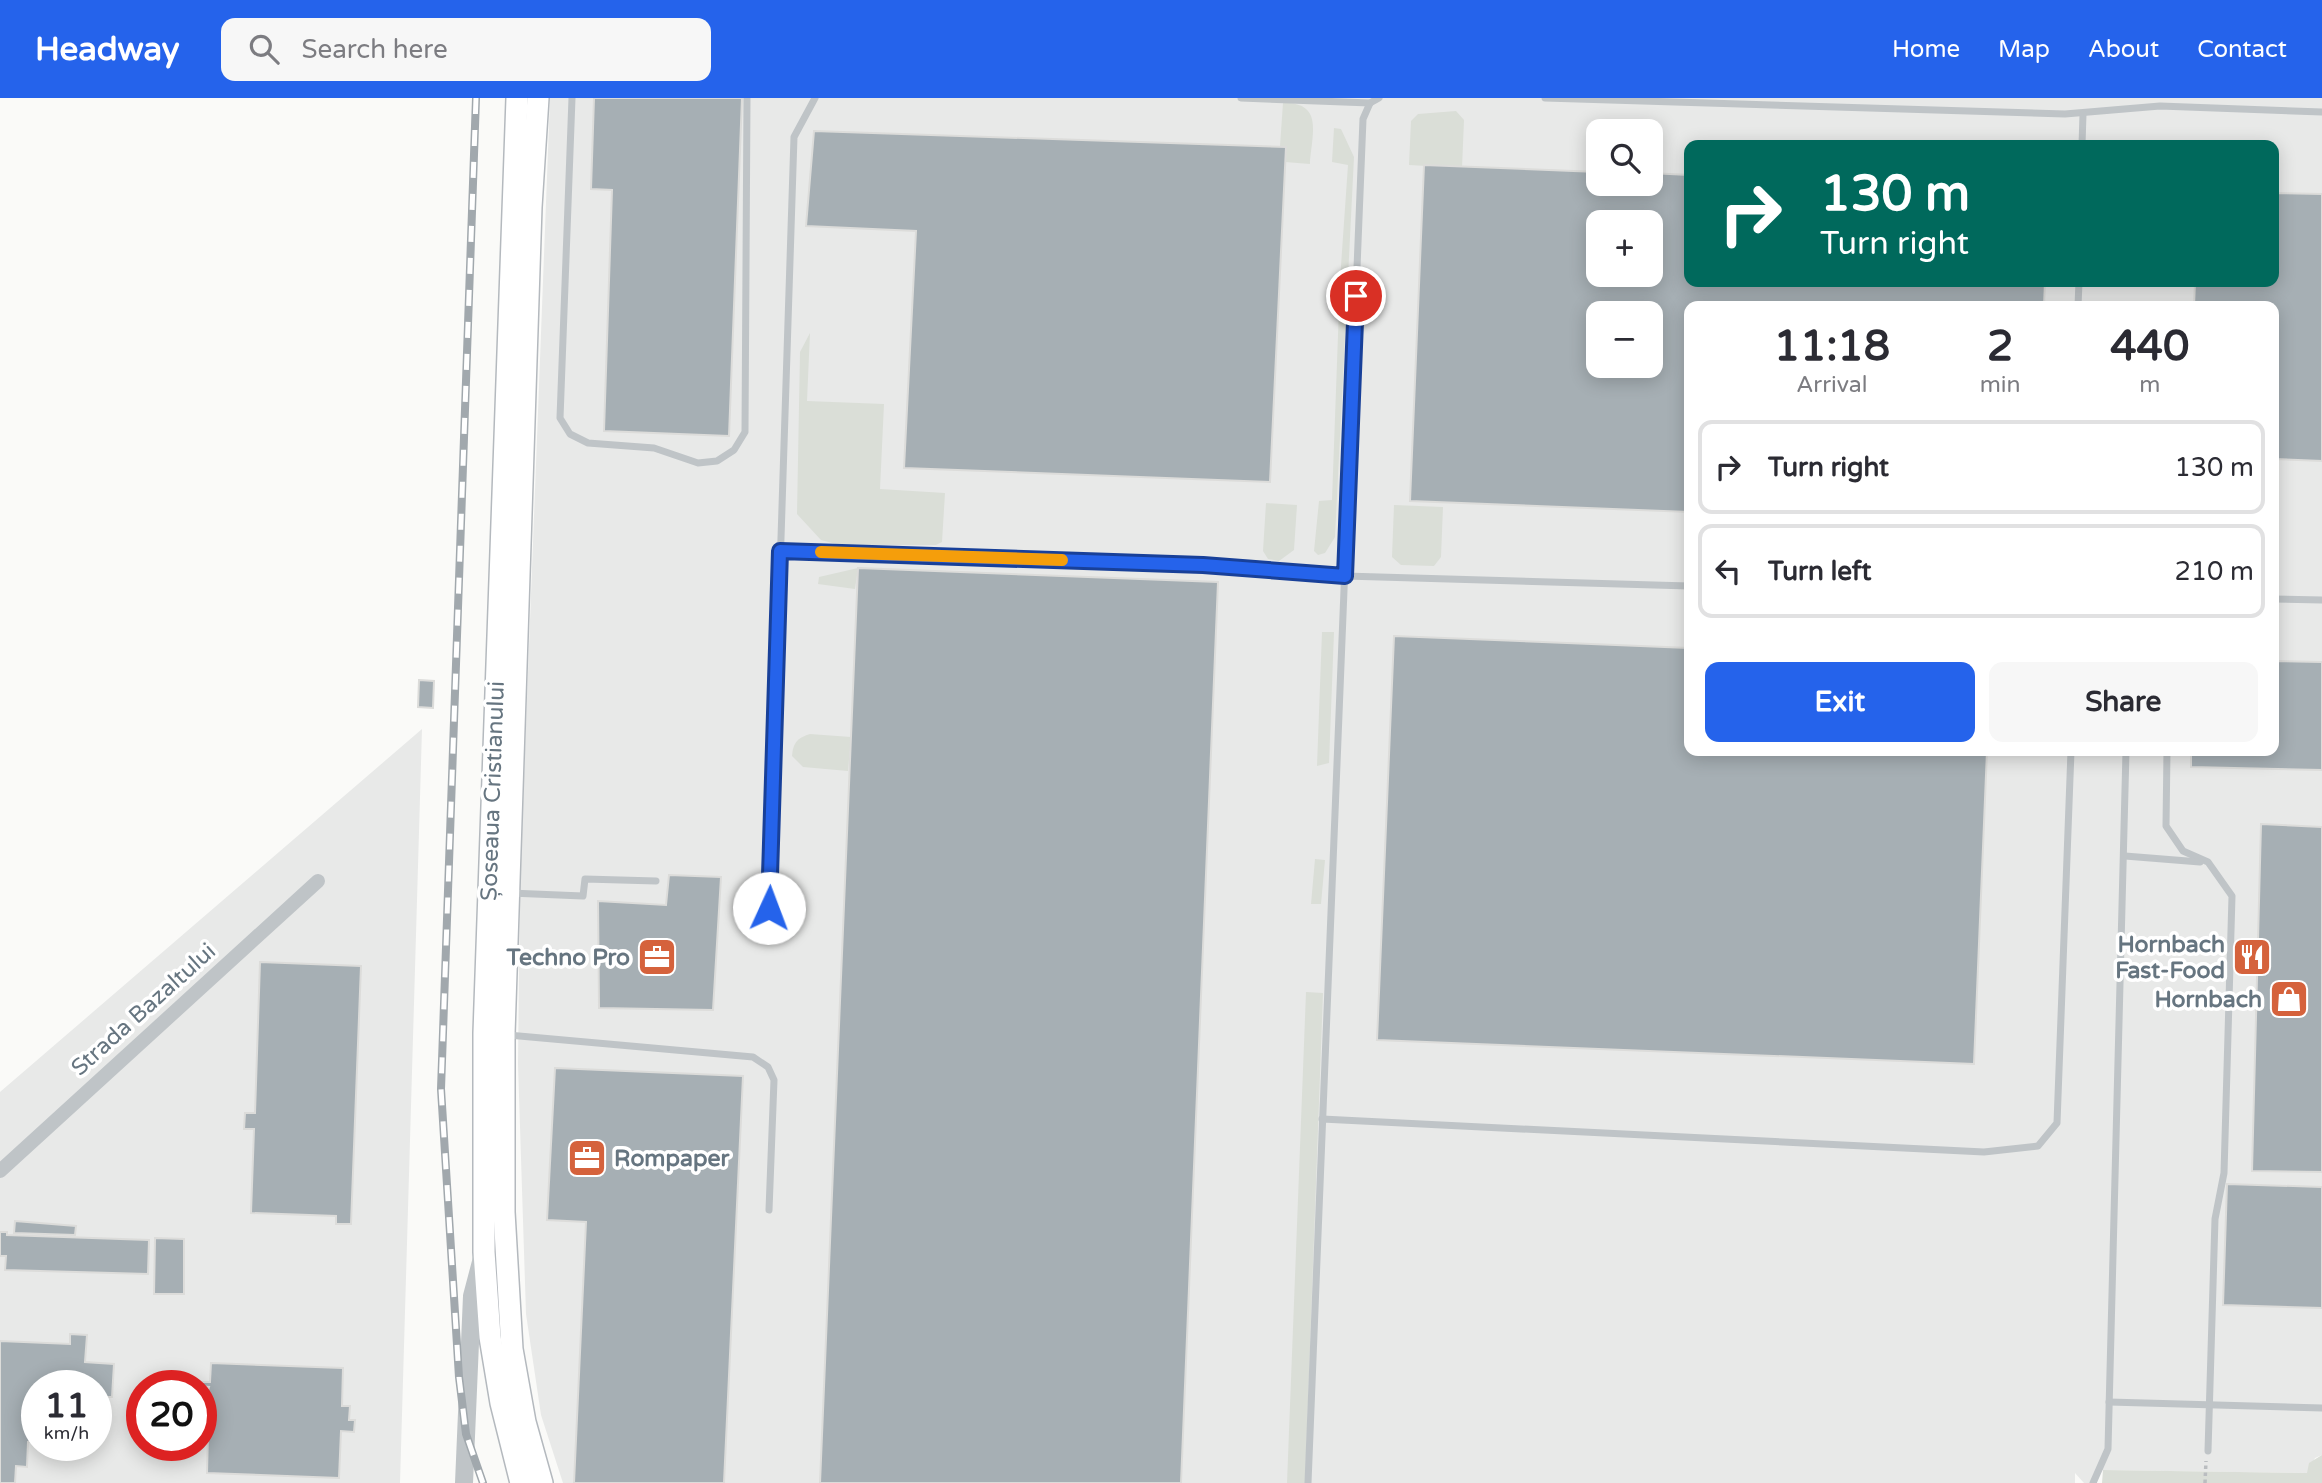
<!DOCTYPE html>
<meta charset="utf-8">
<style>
:root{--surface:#fff;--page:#f7f7f7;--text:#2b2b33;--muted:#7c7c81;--line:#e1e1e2;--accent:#2563eb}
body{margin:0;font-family:"Varela Round",sans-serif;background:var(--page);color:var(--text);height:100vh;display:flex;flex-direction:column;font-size:26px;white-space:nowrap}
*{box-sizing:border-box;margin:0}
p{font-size:23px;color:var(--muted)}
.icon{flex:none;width:38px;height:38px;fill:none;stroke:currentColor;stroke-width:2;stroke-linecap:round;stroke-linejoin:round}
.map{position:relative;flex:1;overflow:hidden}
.details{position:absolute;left:1684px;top:203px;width:595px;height:455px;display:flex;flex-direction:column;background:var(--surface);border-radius:14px;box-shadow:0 4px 18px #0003}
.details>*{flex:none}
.banner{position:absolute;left:1684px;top:42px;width:595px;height:147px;border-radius:14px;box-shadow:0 4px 18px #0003;background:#00695c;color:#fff;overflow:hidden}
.fabs{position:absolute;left:1586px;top:21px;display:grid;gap:14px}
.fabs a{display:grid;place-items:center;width:77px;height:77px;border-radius:14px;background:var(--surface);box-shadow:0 4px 18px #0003;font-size:35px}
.speed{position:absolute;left:21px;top:1272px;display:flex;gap:14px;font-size:35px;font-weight:700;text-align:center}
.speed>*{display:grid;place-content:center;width:91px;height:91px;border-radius:50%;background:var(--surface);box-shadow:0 4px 18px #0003;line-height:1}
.speed small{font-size:18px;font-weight:400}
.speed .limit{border:10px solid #d22;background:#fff;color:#111}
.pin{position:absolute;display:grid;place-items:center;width:60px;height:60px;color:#fff;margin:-30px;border:4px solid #fff;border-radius:50%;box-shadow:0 2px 7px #0007}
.me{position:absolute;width:77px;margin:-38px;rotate:2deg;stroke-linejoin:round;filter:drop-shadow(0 0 5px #0008)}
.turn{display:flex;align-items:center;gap:24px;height:147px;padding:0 21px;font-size:32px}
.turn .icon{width:91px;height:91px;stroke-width:2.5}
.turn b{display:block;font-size:49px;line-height:60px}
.eta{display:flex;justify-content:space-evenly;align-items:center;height:119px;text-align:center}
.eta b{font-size:42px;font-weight:700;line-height:49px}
.cta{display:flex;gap:14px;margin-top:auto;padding:14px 21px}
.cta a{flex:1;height:80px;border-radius:14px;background:var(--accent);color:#fff;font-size:28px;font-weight:700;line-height:80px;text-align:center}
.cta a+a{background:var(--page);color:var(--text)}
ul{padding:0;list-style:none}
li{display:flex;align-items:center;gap:21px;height:94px;margin:0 14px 10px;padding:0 7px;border:4px solid var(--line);border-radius:14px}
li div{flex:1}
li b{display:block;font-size:26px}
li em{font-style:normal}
header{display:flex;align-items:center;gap:42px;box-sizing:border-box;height:98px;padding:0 35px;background:var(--accent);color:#fff}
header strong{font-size:33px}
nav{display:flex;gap:38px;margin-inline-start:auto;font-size:24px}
.search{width:490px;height:63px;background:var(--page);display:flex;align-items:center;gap:18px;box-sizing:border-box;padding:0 24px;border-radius:14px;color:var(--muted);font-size:26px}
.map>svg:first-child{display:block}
</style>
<header>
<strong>Headway</strong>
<div class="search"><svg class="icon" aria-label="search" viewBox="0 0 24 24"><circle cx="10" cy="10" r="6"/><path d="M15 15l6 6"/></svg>Search here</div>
<nav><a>Home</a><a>Map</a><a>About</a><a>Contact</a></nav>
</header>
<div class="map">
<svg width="2322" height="1385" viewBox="0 0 2322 1385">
<rect width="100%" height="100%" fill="#fafaf8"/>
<!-- built -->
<g fill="#e8e9e8" fill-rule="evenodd">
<path d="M 550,0 L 2322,0 L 2322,1357 L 2315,1360 L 2308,1375 L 2098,1372 L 2091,1385 L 2084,1385 L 2075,1375 L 2075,1385 L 563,1385 L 541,1317 L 526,1216 L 518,966 L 520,784 ZM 1598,33 L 1650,33 L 1650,86 L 1598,86 ZM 1689,47 L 2273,47 L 2273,184 L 1689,184 ZM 1598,124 L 1650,124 L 1650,177 L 1598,177 ZM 1689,208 L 2273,208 L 2273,653 L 1689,653 ZM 1598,215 L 1650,215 L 1650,268 L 1598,268 Z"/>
<path d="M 422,631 L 400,1385 L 0,1385 L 0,994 ZM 37,1288 L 96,1288 L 96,1348 L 37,1348 ZM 142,1288 L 201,1288 L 201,1348 L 142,1348 Z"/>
</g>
<!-- green -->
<g fill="#daded7">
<path d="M 1283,5 C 1324,4 1312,36 1310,66 L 1285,64 L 1286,49 L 1280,48 Z"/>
<path d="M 1456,13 L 1464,22 L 1462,70 L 1409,67 L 1411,23 L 1418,16 Z"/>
<path d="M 1334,30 L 1341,31 L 1354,59 L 1335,439 L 1325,455 L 1318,457 L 1314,453 L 1319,403 L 1332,402 L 1340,182 L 1348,67 L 1332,64 Z"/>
<path d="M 810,235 L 807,303 L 884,306 L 880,391 L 945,395 L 942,444 L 936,447 L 840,447 L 821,442 L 797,416 L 800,254 Z"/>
<path d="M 1266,405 L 1297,407 L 1294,452 L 1279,463 L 1268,461 L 1263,453 Z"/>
<path d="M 1394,407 L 1443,409 L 1441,459 L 1434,468 L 1401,467 L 1392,459 Z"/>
<path d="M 858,470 L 855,491 L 818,486 L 819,479 Z"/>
<path d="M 1322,534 L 1334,534 L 1329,665 L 1317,668 Z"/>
<path d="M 810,636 L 851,639 L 848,673 L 803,669 L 792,658 C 793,645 797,640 810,636 Z"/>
<path d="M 1315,761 L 1325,762 L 1321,806 L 1311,806 Z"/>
<path d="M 1306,894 L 1323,895 L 1305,1385 L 1287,1385 Z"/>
<path d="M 2322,1357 L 2322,1385 L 2102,1385 L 2103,1372 L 2307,1375 L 2309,1365 Z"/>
</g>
<!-- building -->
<g fill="#a6afb4" stroke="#dcdcda" stroke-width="2" fill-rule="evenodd">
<path d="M 594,0 L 742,0 L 729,338 L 604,333 L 612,92 L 591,91 Z"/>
<path d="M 814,33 L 1286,49 L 1270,384 L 904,370 L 916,133 L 806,128 Z"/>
<path d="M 1424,67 L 1598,74 L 1598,86 L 1650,86 L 1650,75 L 1689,77 L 1689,184 L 2045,184 L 2044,208 L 1689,208 L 1689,414 L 1410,403 ZM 1598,124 L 1650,124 L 1650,177 L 1598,177 ZM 1598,215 L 1650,215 L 1650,268 L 1598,268 Z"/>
<path d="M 2273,95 L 2322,96 L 2322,363 L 2273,361 L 2273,208 L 2194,208 L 2195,184 L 2273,184 Z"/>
<path d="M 858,470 L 1218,484 L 1181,1385 L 820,1385 Z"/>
<path d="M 1394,538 L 1689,550 L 1689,653 L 1987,653 L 1974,966 L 1377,942 Z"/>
<path d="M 2273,563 L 2322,564 L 2322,672 L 2191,669 L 2191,653 L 2273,653 Z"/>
<path d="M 419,582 L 434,583 L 433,610 L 418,609 Z"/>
<path d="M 2261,726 L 2322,729 L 2322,1074 L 2252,1073 Z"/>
<path d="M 669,777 L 721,779 L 713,912 L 599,910 L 598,803 L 666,807 Z"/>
<path d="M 260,864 L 361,868 L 351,1126 L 336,1126 L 336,1118 L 251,1115 L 254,1031 L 244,1031 L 245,1015 L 255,1015 Z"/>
<path d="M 555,970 L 743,978 L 724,1385 L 574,1385 L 586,1124 L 547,1122 Z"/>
<path d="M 2227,1086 L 2322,1089 L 2322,1210 L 2223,1207 Z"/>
<path d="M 15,1123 L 76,1128 L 75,1137 L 14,1135 Z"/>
<path d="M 0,1134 L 7,1134 L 7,1137 L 149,1142 L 148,1176 L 5,1172 L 6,1158 L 0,1158 Z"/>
<path d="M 155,1140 L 184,1141 L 184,1196 L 154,1196 Z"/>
<path d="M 70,1236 L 87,1237 L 85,1264 L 114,1266 L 112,1299 L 96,1299 L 96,1288 L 37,1288 L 37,1344 L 28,1344 L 27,1369 L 16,1368 L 15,1385 L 0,1385 L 0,1243 L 70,1246 Z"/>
<path d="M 211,1265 L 343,1270 L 342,1308 L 350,1308 L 349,1322 L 355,1322 L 354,1334 L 341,1333 L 339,1380 L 207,1375 L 208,1336 L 205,1335 L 203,1311 L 209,1289 L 193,1288 L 193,1284 L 210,1284 Z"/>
</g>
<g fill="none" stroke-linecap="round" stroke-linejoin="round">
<!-- secondary casing -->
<g stroke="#b4b9be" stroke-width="24">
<g id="secondary">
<path d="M 517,0 L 484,935 L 484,1154 L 490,1239 L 501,1305 L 521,1385"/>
<path d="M 538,0 L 531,109 L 504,936 L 504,1114 L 512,1251 L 525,1324 L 542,1385"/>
</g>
</g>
<!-- path -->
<path stroke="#babdc0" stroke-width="3.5" stroke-dasharray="3.5 3.5" stroke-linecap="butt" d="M 2205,1385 L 2206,1363"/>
<!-- service -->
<g stroke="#bfc4c7" stroke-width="7">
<path d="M 572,0 L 560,320 L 570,336 L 588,345 L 654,350 L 698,365 L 717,363 L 734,352 L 745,334 L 747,0"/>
<path d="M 1241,0 L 1370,5"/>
<path d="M 1545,0 L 2065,16 L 2160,8 L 2322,14"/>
<path d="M 2082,47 L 2083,16"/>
<path d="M 2078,208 L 2079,184"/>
<path d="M 780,453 L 1203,467 L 1345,478 L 1689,488"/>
<path d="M 2273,501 L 2322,502"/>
<path d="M 2167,653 L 2166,728 L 2183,753 L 2208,764 L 2232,798 L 2224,1075 L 2215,1121 L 2208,1353"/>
<path d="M 2125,758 L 2200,764"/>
<path d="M 510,795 L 583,798 L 585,781 L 656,783"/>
<path d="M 769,810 L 794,39 L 815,0"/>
<path d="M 508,937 L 753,959 L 768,969 L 774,982 L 769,1112"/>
<path d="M 1322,1021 L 1984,1054 L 2038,1048 L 2057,1025 L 2071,653"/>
<path d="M 2109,1304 L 2322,1310"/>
<path d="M 1308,1385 L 1363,21 L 1370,5 L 1379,0"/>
<path d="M 2093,1385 L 2108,1351 L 2126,653"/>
</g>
<!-- minor -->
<path stroke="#bfc4c7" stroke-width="14" d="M 0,1073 L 318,783"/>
<!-- tertiary -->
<path stroke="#bfc4c7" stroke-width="18" d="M 464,1385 L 472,1198 L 482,1160"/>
<!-- secondary -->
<use href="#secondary" stroke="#fff" stroke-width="21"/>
<!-- rail casing -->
<g stroke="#a1a8ad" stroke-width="8">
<path id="rail" d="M 476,0 L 441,991 L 459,1279 L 466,1336 L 483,1385"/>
</g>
<!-- rail -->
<use href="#rail" stroke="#fff" stroke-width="5" stroke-dasharray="16" stroke-linecap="butt"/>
</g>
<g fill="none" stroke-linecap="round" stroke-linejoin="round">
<!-- route casing -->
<g stroke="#184099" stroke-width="18">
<path id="route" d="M 769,810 L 780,453 L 1203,467 L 1345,478 L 1356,198"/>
</g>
<!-- route -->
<use href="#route" stroke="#2563eb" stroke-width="12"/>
<!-- slow -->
<path stroke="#f59e0b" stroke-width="12" d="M 821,454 L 1062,462"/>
</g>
<!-- icons -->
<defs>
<g id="office-square" transform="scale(2.0125)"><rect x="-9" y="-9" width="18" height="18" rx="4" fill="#d5623c" stroke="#fff"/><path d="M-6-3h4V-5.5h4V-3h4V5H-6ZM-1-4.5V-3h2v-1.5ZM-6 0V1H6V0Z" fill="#fff"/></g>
<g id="restaurant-square" transform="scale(2.0125)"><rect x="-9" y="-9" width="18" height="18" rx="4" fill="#d5623c" stroke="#fff"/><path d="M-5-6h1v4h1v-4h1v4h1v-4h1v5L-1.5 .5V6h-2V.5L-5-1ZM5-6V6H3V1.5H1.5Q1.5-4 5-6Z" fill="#fff"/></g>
<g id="shop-square" transform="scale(2.0125)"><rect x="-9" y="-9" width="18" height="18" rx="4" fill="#d5623c" stroke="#fff"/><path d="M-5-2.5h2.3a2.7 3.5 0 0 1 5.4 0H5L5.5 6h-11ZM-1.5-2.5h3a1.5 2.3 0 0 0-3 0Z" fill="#fff"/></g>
</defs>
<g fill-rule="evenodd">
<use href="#office-square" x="657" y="859"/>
<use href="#restaurant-square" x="2252" y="859"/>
<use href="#shop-square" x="2289" y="901"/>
<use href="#office-square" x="587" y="1060"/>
</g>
<g text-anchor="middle" stroke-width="7" stroke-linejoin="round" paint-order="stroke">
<!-- street labels -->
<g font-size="23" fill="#667580" stroke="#fff">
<text transform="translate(492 693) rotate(-88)" y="8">Șoseaua Cristianului</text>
<text transform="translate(143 911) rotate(-42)" y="8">Strada Bazaltului</text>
</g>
<!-- poi labels -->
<g font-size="23" font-weight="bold" fill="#667580" stroke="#fff" text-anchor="end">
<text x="2225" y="854">Hornbach<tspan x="2225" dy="26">Fast-Food</tspan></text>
<text x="630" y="867">Techno Pro</text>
<text x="2262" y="909">Hornbach</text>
<text x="614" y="1068" text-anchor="start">Rompaper</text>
</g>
</g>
</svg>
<div class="fabs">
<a><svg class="icon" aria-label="search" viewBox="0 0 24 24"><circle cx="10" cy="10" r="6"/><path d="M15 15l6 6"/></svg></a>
<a>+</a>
<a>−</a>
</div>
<div class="speed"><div>11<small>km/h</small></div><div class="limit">20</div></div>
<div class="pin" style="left:1356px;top:198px;background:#d93025"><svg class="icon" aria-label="arrive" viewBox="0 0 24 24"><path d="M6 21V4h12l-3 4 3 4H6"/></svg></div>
<svg class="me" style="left:769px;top:810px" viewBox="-20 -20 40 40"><circle r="19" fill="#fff"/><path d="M0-13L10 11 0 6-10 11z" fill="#2563eb"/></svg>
<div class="banner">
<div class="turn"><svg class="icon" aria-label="right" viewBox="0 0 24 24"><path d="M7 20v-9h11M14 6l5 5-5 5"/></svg><div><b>130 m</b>Turn right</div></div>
</div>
<section class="details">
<div class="eta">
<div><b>11:18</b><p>Arrival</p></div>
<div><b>2</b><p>min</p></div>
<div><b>440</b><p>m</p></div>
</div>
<ul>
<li><svg class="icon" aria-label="right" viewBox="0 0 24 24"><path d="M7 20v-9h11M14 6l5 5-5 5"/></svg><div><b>Turn right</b></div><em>130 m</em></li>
<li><svg class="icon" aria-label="left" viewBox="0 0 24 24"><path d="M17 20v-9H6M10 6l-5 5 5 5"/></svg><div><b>Turn left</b></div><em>210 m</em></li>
</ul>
<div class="cta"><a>Exit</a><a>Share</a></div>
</section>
</div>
